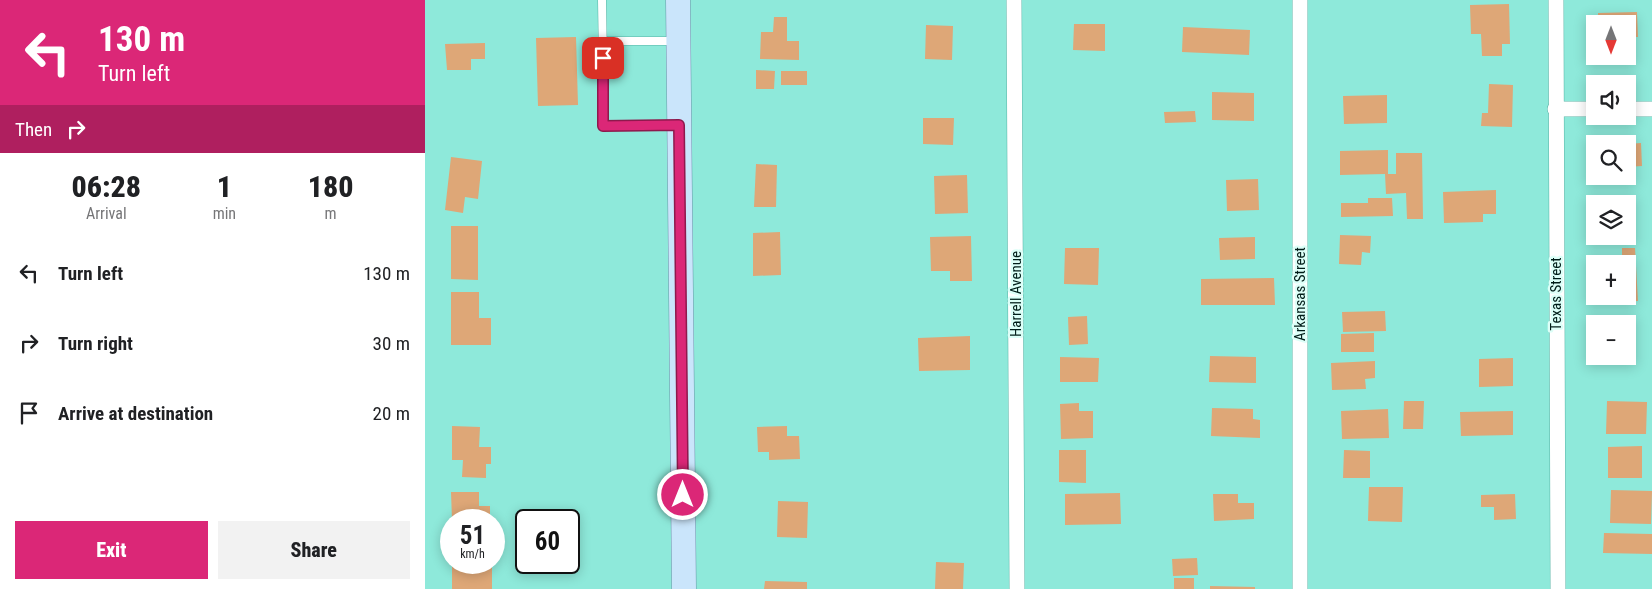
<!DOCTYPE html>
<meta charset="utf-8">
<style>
:root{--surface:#fff;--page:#f2f2f2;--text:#202124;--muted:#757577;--accent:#db2777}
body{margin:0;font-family:"Roboto Condensed",sans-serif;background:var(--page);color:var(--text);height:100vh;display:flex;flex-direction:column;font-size:19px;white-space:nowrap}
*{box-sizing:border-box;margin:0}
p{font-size:16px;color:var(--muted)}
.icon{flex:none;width:28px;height:28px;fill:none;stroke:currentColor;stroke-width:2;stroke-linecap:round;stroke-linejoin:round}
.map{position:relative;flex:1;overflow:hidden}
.side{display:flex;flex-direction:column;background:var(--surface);width:425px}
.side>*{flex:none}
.banner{background:#db2777;color:#fff;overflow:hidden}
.needle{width:32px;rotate:180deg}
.controls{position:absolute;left:1161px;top:15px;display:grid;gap:10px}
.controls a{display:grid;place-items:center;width:50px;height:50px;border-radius:0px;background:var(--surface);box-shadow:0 2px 12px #0003;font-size:25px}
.speed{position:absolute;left:15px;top:509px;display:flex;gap:10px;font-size:25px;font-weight:700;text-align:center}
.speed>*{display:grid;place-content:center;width:65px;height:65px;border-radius:50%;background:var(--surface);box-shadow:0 2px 12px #0003;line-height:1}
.speed small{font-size:12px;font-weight:400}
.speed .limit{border:2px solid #111;border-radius:8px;background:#fff;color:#111}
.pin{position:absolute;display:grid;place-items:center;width:42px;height:42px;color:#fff;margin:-21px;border-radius:10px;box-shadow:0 2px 8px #0006}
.me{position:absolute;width:55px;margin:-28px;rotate:0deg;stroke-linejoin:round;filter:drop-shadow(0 0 4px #0008)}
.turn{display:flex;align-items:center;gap:18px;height:105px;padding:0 15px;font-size:22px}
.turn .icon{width:65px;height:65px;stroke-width:2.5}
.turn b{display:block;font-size:35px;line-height:42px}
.then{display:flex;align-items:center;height:48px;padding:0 15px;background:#0003;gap:10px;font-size:19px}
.eta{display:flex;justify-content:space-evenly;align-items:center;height:85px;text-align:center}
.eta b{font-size:30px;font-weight:800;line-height:35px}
.cta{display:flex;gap:10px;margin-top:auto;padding:10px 15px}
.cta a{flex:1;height:58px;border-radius:0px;background:var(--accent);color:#fff;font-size:20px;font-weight:800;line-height:58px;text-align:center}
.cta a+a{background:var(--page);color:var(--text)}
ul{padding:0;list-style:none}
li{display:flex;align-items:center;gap:15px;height:70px;padding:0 15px}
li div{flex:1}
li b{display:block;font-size:19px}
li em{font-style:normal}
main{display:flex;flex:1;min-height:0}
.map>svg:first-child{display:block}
</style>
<main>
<section class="side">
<div class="banner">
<div class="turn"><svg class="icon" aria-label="left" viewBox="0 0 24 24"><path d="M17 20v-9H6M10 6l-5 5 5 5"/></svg><div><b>130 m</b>Turn left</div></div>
<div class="then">Then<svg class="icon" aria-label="right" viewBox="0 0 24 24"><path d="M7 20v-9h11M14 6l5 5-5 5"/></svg></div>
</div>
<div class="eta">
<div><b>06:28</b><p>Arrival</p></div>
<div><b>1</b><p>min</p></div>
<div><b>180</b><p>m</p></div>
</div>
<ul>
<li><svg class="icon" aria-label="left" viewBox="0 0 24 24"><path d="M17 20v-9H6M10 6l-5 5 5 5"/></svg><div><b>Turn left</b></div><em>130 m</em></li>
<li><svg class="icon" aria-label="right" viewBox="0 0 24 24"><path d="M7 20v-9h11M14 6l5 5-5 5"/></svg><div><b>Turn right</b></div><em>30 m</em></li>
<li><svg class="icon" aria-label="arrive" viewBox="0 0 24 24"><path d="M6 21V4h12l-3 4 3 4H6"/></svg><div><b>Arrive at destination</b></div><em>20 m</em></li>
</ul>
<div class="cta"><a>Exit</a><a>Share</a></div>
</section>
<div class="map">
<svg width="1227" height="589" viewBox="0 0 1227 589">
<rect width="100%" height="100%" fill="#8ee9da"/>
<!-- building -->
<g fill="#dea777">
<path d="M 1084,4 L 1085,44 L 1077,44 L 1077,56 L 1057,56 L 1056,34 L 1046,34 L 1045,5 Z"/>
<path d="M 1212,12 L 1213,37 L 1202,37 L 1202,24 L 1173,24 L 1173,13 Z"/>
<path d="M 349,17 L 362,17 L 362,41 L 374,41 L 374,60 L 335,59 L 336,32 L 348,32 Z"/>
<path d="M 649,24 L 680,24 L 680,51 L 648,50 Z"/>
<path d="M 501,25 L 528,26 L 527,60 L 500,59 Z"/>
<path d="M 758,27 L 825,30 L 824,55 L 757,52 Z"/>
<path d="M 151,37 L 153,105 L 113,106 L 111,38 Z"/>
<path d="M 60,43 L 60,59 L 46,59 L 46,70 L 22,70 L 20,44 Z"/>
<path d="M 331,70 L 350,71 L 349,89 L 331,89 Z"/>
<rect x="356" y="71" width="26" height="14"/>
<path d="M 1064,84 L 1088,85 L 1087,127 L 1056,126 L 1057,113 L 1063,113 Z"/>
<path d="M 787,92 L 829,93 L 829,121 L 787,120 Z"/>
<path d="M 962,95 L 962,123 L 919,124 L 918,96 Z"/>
<path d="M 770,111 L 771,122 L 740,123 L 739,112 Z"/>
<path d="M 498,118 L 529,118 L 528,145 L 498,144 Z"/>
<path d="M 1216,143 L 1217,166 L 1202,167 L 1202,144 Z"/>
<path d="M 963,150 L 963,174 L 971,174 L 971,153 L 997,153 L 998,219 L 982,219 L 981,193 L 961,194 L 960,174 L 915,175 L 915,151 Z"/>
<path d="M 26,157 L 57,161 L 53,199 L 40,197 L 38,213 L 20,210 Z"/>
<path d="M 331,164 L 352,165 L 351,207 L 329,207 Z"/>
<path d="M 542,175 L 543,213 L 510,214 L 509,176 Z"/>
<path d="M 833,179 L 834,210 L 802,211 L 801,180 Z"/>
<path d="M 1071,190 L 1071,214 L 1058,214 L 1058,222 L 1019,223 L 1018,192 Z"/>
<path d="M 943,198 L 967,198 L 968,216 L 916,217 L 916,203 L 943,203 Z"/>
<path d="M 26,226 L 53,226 L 53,280 L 26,279 Z"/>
<path d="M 355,232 L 356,275 L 328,276 L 328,233 Z"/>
<path d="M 915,235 L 946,236 L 945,253 L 937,252 L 936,265 L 914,264 Z"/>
<path d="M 546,236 L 547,281 L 525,281 L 525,271 L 506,271 L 505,237 Z"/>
<path d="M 830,237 L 830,259 L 795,260 L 794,238 Z"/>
<path d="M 640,248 L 674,248 L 673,285 L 639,284 Z"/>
<path d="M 1197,248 L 1210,248 L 1213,301 L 1174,303 L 1174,296 L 1202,296 L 1202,264 L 1173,264 L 1173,261 L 1197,260 Z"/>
<path d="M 849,278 L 850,305 L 776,305 L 776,279 Z"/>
<path d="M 26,292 L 54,292 L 54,318 L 66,318 L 66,345 L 26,345 Z"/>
<path d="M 960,311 L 961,331 L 918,332 L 917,312 Z"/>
<path d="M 662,316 L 663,344 L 644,345 L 643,317 Z"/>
<path d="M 949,333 L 949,352 L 916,352 L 916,334 Z"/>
<path d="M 545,336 L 545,370 L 494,371 L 493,338 Z"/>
<path d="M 785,356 L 831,357 L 831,383 L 784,382 Z"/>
<path d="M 635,357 L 674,358 L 673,382 L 635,382 Z"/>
<path d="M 1088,358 L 1088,386 L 1054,387 L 1054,359 Z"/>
<path d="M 950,361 L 950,378 L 940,379 L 941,389 L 907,390 L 906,363 Z"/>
<path d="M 979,401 L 999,401 L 998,429 L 978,429 Z"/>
<path d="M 1182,401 L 1222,402 L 1221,434 L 1181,434 Z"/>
<path d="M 654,403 L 654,411 L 668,411 L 668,438 L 636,439 L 635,404 Z"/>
<path d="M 787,408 L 828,409 L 828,419 L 835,420 L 835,438 L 786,436 Z"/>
<path d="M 963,409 L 964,438 L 917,439 L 916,411 Z"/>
<path d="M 1088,411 L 1088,435 L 1036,436 L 1035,412 Z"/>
<path d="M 27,426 L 55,427 L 54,447 L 66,447 L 66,464 L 61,464 L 61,478 L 37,477 L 38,460 L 27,460 Z"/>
<path d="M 362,426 L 362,436 L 374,436 L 375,459 L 344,460 L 344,452 L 333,452 L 332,427 Z"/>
<path d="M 1217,446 L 1217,478 L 1183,478 L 1183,447 Z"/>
<path d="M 634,450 L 661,450 L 661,483 L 634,482 Z"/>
<path d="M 919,450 L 945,451 L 945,478 L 918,478 Z"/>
<path d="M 944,487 L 978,487 L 977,522 L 943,521 Z"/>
<path d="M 1186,490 L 1227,491 L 1226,524 L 1185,523 Z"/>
<path d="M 26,492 L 54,492 L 54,506 L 65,506 L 65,520 L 27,520 Z"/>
<path d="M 695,493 L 696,524 L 640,525 L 640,494 Z"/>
<path d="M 788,494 L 813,494 L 813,503 L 829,503 L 829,519 L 789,521 Z"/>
<path d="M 1090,494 L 1091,519 L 1069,520 L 1069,507 L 1056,507 L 1056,495 Z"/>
<path d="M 353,501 L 383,502 L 382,538 L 352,537 Z"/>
<path d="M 1179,533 L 1227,534 L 1227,554 L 1178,553 Z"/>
<path d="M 772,558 L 773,575 L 748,576 L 747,559 Z"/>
<rect x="27" y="562" width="40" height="27"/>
<path d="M 511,562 L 539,563 L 538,589 L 510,589 Z"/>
<rect x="749" y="578" width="20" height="11"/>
<path d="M 340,581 L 382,582 L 382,589 L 339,589 Z"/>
<path d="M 785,586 L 830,587 L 830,589 L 785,589 Z"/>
</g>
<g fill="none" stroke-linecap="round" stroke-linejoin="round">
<!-- service casing -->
<g stroke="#57b3a5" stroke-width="9">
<g id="service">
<path d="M 177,0 L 179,126 L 252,125"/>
<path d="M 177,41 L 250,41"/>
</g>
</g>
<!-- minor casing -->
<g stroke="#57b3a5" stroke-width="16">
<g id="minor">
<path d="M 589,0 L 592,589"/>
<path d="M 875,0 L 875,589"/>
<path d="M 1131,0 L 1133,589"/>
<path d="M 1130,109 L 1170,109"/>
<path d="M 1202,109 L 1227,109"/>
</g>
</g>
<!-- primary casing -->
<g stroke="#6c94aa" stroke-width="25">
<path id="primary" d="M 253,0 L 259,589"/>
</g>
<!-- service -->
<use href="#service" stroke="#fff" stroke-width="8"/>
<!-- minor -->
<use href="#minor" stroke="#fff" stroke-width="15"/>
<!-- primary -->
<use href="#primary" stroke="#cae5fb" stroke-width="24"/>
</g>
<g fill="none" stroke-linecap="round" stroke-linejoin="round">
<!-- route casing -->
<g stroke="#8e194d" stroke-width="12">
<path id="route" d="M 178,58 L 178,126 L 254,125 L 258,495"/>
</g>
<!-- route -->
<use href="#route" stroke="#db2777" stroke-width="9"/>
</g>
<g text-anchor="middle" stroke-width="4.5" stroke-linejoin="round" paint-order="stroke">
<!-- street labels -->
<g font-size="15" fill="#001c18" stroke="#ddfff8">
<text transform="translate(591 294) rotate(-90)" y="5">Harrell Avenue</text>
<text transform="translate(875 294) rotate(-90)" y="5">Arkansas Street</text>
<text transform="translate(1131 294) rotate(-90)" y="5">Texas Street</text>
</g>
</g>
</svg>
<div class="controls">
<a><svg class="needle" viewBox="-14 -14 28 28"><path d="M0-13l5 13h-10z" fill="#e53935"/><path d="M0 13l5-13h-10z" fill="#757577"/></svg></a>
<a><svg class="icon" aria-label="sound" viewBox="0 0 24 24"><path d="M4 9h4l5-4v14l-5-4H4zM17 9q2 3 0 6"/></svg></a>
<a><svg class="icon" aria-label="search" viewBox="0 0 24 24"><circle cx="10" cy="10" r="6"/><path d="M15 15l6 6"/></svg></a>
<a><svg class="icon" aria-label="layers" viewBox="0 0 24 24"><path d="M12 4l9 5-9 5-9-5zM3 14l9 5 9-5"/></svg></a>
<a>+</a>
<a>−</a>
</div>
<div class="speed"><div>51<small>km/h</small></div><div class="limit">60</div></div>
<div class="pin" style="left:178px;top:58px;background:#d93025"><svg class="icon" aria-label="arrive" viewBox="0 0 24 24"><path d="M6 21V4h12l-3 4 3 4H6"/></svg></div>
<svg class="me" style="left:258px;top:495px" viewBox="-20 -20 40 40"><circle r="17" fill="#db2777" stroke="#fff" stroke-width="3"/><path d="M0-11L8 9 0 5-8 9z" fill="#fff"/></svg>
</div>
</main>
